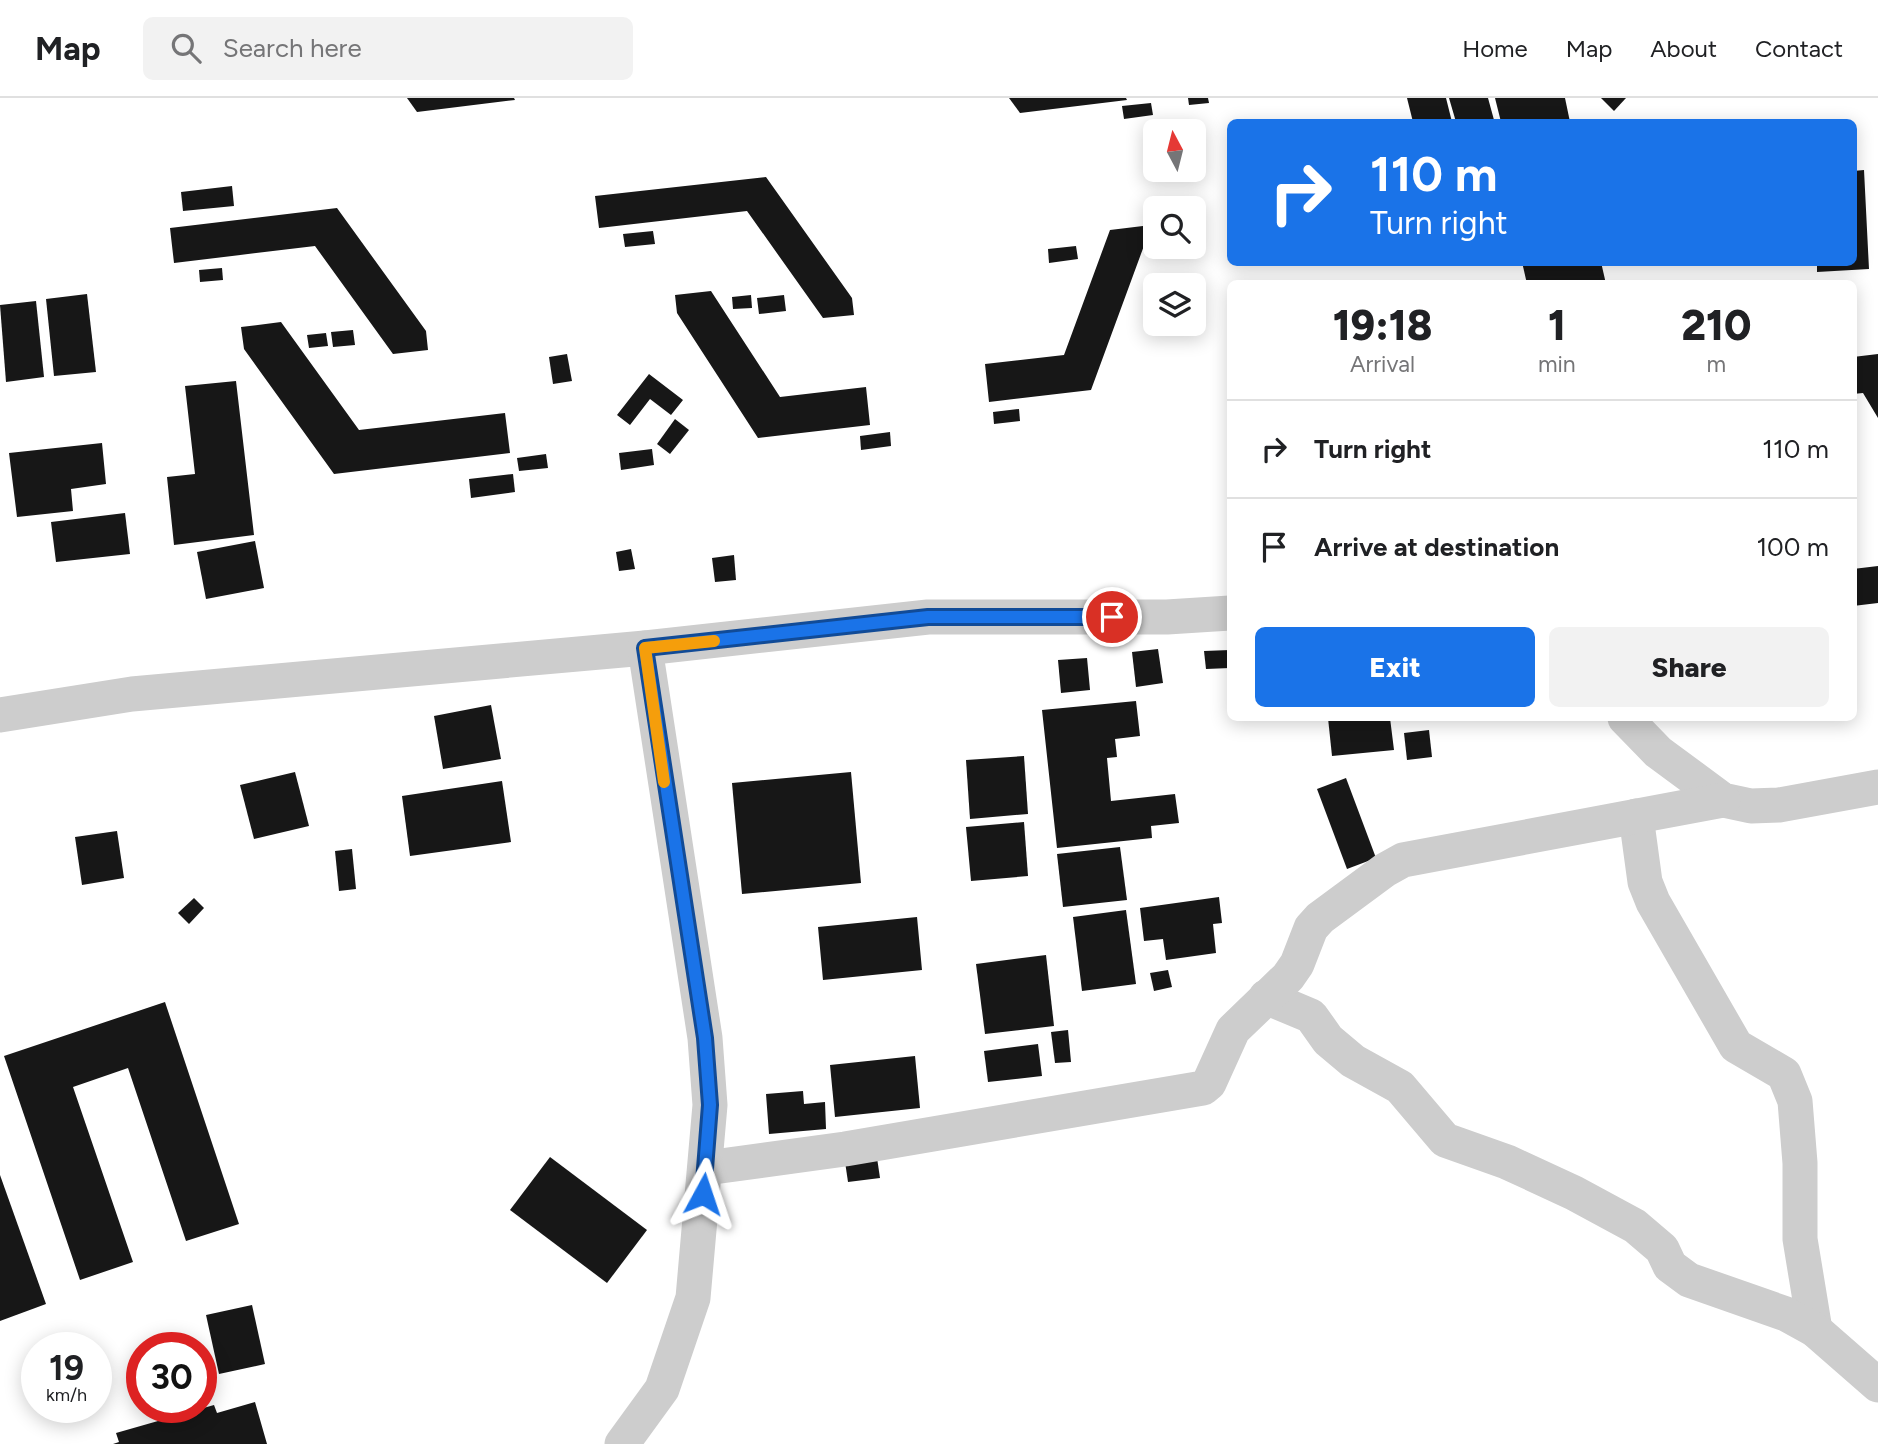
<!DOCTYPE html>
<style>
:root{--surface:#fff;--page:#f2f2f2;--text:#202124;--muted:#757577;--line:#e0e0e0;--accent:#1a73e8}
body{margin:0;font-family:Figtree,sans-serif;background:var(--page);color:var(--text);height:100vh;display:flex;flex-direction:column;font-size:26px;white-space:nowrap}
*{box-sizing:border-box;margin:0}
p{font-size:23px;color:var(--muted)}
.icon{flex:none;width:38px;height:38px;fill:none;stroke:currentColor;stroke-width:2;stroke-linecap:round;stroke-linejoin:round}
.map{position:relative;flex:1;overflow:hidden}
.details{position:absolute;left:1227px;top:182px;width:630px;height:441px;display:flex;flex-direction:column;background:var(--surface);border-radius:10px;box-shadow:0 4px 18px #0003}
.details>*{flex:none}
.top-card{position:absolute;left:1227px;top:21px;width:630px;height:147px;border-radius:10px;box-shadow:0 4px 18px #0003;background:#1a73e8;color:#fff;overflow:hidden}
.needle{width:46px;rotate:353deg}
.controls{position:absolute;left:1143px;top:21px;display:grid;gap:14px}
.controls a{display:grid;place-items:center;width:63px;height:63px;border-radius:10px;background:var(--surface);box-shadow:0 4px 18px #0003;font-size:35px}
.speed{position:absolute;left:21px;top:1234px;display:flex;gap:14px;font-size:35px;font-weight:700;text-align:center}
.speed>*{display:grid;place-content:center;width:91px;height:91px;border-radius:50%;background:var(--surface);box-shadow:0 4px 18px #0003;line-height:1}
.speed small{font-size:18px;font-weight:400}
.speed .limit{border:10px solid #d22;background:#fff;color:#111}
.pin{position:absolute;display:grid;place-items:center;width:60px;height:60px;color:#fff;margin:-30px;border:4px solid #fff;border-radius:50%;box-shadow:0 2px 7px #0007}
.me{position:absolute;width:77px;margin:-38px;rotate:5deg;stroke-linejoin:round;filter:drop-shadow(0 0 5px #0008)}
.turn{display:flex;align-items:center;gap:24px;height:147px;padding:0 28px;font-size:32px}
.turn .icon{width:91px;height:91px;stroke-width:2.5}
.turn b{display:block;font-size:49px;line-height:60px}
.eta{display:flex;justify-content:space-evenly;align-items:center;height:119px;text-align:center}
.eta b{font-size:42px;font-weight:800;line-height:49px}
.cta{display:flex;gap:14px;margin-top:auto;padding:14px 28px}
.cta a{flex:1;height:80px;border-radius:10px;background:var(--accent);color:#fff;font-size:28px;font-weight:800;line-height:80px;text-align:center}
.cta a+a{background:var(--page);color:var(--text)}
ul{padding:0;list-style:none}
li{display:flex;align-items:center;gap:21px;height:98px;padding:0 28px;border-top:2px solid var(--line)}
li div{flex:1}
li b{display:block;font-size:26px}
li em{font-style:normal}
header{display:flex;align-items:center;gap:42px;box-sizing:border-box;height:98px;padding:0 35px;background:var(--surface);border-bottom:2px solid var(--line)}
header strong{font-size:33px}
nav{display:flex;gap:38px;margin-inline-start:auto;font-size:24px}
.search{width:490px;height:63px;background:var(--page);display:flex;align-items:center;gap:18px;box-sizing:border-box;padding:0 24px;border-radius:10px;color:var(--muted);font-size:26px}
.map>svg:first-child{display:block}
</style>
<header>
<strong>Map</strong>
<div class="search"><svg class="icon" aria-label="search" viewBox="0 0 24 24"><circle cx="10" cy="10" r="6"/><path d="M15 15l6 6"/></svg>Search here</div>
<nav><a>Home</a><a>Map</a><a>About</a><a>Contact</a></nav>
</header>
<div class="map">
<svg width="1878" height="1346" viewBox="0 0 1878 1346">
<rect width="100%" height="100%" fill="#fff"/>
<!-- building -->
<g fill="#171717">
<path d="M 407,0 L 514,0 L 515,2 L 417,14 Z"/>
<path d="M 1009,0 L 1126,0 L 1127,2 L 1020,15 Z"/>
<path d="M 1188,0 L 1208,0 L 1209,5 L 1189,7 Z"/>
<path d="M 1407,0 L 1446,0 L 1452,24 L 1413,24 Z"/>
<path d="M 1449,0 L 1488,0 L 1494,22 L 1456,24 Z"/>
<path d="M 1495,0 L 1565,0 L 1570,24 L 1501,24 Z"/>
<path d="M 1601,0 L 1626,0 L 1614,13 Z"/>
<path d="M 1151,5 L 1153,17 L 1124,21 L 1122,8 Z"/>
<path d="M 1864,72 L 1869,171 L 1817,174 L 1817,164 L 1853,164 L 1853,73 Z"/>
<path d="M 766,79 L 852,200 L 854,217 L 823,220 L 747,113 L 599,130 L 595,98 Z"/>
<path d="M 232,88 L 234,108 L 183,113 L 181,94 Z"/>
<path d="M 337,110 L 426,233 L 428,252 L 393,256 L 315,148 L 174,165 L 170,130 Z"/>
<path d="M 1143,128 L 1145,145 L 1091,292 L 989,304 L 985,266 L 1064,257 L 1110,132 Z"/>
<path d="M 653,133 L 655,146 L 625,149 L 623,136 Z"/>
<path d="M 1076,148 L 1078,161 L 1049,165 L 1048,151 Z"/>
<path d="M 1522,164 L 1601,164 L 1606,186 L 1527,186 Z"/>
<path d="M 222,170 L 223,182 L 200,184 L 199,172 Z"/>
<path d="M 711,193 L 780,299 L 866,289 L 870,327 L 758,340 L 677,215 L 675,197 Z"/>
<path d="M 87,196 L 96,274 L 54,278 L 46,201 Z"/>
<path d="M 751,197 L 752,210 L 733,211 L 732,199 Z"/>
<path d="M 784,197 L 786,213 L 759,216 L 757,200 Z"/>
<path d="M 36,203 L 44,279 L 6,284 L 0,207 Z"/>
<path d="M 281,224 L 359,332 L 505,315 L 510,355 L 334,376 L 244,251 L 241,229 Z"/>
<path d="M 353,232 L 355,247 L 333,249 L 331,234 Z"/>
<path d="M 326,235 L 328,248 L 309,250 L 307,237 Z"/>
<path d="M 567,256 L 572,283 L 553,286 L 549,259 Z"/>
<path d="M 1878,256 L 1878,320 L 1863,295 L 1853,296 L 1853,259 Z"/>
<path d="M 649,276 L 683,302 L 671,317 L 650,301 L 630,327 L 617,317 Z"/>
<path d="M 236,283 L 254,437 L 174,447 L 167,379 L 195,376 L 185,288 Z"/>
<path d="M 1019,311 L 1020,323 L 994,326 L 993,314 Z"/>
<path d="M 675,321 L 689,332 L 670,356 L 657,346 Z"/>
<path d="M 890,334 L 891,348 L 861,352 L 860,338 Z"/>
<path d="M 102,345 L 106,386 L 71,391 L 73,413 L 17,419 L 9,355 Z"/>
<path d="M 652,351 L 654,367 L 621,372 L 619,355 Z"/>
<path d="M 546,356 L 548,370 L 519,373 L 517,360 Z"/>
<path d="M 513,376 L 515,394 L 471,400 L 469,381 Z"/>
<path d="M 125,415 L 130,456 L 56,464 L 51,424 Z"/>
<path d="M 255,443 L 264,490 L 206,501 L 197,454 Z"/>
<path d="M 631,451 L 635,471 L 619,473 L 616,454 Z"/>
<path d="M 734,457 L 736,482 L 715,484 L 712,460 Z"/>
<path d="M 1878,468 L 1878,505 L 1853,508 L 1853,471 Z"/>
<path d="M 1158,551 L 1163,585 L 1136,589 L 1132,554 Z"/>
<path d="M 1230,552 L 1230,570 L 1206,571 L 1204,553 Z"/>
<path d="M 1087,560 L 1090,592 L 1061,595 L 1058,562 Z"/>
<path d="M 1136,603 L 1140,638 L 1115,641 L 1117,659 L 1107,660 L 1111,703 L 1175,696 L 1179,725 L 1151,728 L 1152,740 L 1057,750 L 1042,612 Z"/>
<path d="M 491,607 L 501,661 L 443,671 L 434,618 Z"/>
<path d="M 1328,620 L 1390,620 L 1394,652 L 1332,658 Z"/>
<path d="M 1429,632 L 1432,659 L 1407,662 L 1404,635 Z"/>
<path d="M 1024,658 L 1028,716 L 970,721 L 966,662 Z"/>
<path d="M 295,674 L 309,728 L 254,741 L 240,687 Z"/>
<path d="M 851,674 L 861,785 L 742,796 L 732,685 Z"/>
<path d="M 1346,680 L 1376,760 L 1347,771 L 1317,691 Z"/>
<path d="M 502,683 L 511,744 L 410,758 L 402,698 Z"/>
<path d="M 1024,724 L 1028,778 L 971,783 L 966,729 Z"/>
<path d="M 117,733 L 124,780 L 82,787 L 75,739 Z"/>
<path d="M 1120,749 L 1127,802 L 1063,809 L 1057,756 Z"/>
<path d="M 352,751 L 356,791 L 339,793 L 335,753 Z"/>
<path d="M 1219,799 L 1222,825 L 1213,826 L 1216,855 L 1166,862 L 1163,841 L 1144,843 L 1140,810 Z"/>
<path d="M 194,800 L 204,810 L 189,826 L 178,815 Z"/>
<path d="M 1126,812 L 1136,886 L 1082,893 L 1073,819 Z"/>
<path d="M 917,819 L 922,872 L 823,882 L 818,829 Z"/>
<path d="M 1046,857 L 1054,928 L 985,936 L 976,866 Z"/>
<path d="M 1168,872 L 1172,889 L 1154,893 L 1150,875 Z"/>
<path d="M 165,904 L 239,1126 L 186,1143 L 128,970 L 73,989 L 133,1164 L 80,1182 L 4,958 Z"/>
<path d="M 1068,932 L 1071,964 L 1055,965 L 1051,934 Z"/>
<path d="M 1038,946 L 1042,978 L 988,984 L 984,953 Z"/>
<path d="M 915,958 L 920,1010 L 835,1019 L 830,967 Z"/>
<path d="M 803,993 L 804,1006 L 825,1004 L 826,1031 L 769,1036 L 766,996 Z"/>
<path d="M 876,1053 L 880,1080 L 848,1084 L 844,1057 Z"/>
<path d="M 550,1059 L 647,1132 L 607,1185 L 510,1112 Z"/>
<path d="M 0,1077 L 46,1206 L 0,1223 Z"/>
<path d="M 252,1207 L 265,1266 L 219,1276 L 206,1217 Z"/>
<path d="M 255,1304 L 267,1346 L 113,1346 L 119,1344 L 116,1335 L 214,1307 L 217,1315 Z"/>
</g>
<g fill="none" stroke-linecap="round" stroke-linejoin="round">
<!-- street -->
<g stroke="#cdcdcd" stroke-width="35">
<path d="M 0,617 L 132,596 L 645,550 L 928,519 L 1167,519 L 1230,515"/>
<path d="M 1625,620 L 1658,654 L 1723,702 L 1751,708 L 1779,707 L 1878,689"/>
<path d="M 1636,718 L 1645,784 L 1653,804 L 1736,948 L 1784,976 L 1795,1003 L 1800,1065 L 1800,1141 L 1815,1232"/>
<path d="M 1266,899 L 1311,918 L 1328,942 L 1353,963 L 1400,989 L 1445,1042 L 1507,1064 L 1574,1095 L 1635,1128 L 1662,1151 L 1670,1168 L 1689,1182 L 1786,1216 L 1815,1232 L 1878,1287"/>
<path d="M 706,1070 L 845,1051 L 1203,990 L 1209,985 L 1233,932 L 1288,879 L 1297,866 L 1311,830 L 1320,820 L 1385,772 L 1403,762 L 1723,702"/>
<path d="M 622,1346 L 662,1291 L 693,1200 L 710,1007 L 705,940 L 645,550"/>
</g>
</g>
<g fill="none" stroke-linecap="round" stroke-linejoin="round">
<!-- route casing -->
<g stroke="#114b97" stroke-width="18">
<path id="route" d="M 703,1096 L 710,1007 L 705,940 L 645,550 L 928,519 L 1112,519"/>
</g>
<!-- route -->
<use href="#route" stroke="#1a73e8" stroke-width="12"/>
<!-- slow -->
<path stroke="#f59e0b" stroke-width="12" d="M 664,684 L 645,550 L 714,543"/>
</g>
</svg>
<div class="controls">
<a><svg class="needle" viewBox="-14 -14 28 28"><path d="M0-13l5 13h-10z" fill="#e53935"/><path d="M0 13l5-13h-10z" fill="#757577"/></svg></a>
<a><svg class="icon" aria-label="search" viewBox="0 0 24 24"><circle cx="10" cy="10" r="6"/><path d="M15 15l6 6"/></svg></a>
<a><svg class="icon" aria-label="layers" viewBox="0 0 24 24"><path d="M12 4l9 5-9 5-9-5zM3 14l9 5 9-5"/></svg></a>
</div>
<div class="speed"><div>19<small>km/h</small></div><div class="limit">30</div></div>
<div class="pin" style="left:1112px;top:519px;background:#d93025"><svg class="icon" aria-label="arrive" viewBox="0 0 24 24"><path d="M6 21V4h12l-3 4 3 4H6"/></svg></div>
<svg class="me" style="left:703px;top:1096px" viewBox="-20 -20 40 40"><path d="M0-17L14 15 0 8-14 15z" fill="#1a73e8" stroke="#fff" stroke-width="4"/></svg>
<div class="top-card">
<div class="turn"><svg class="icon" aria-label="right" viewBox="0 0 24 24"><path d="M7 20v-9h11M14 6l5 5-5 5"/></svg><div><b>110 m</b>Turn right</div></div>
</div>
<section class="details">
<div class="eta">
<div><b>19:18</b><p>Arrival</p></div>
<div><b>1</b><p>min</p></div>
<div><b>210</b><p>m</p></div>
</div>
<ul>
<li><svg class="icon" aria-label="right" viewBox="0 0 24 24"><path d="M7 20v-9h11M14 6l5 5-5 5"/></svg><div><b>Turn right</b></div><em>110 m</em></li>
<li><svg class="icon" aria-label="arrive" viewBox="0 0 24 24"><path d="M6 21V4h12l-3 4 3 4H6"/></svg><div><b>Arrive at destination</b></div><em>100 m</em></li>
</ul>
<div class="cta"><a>Exit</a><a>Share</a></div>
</section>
</div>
